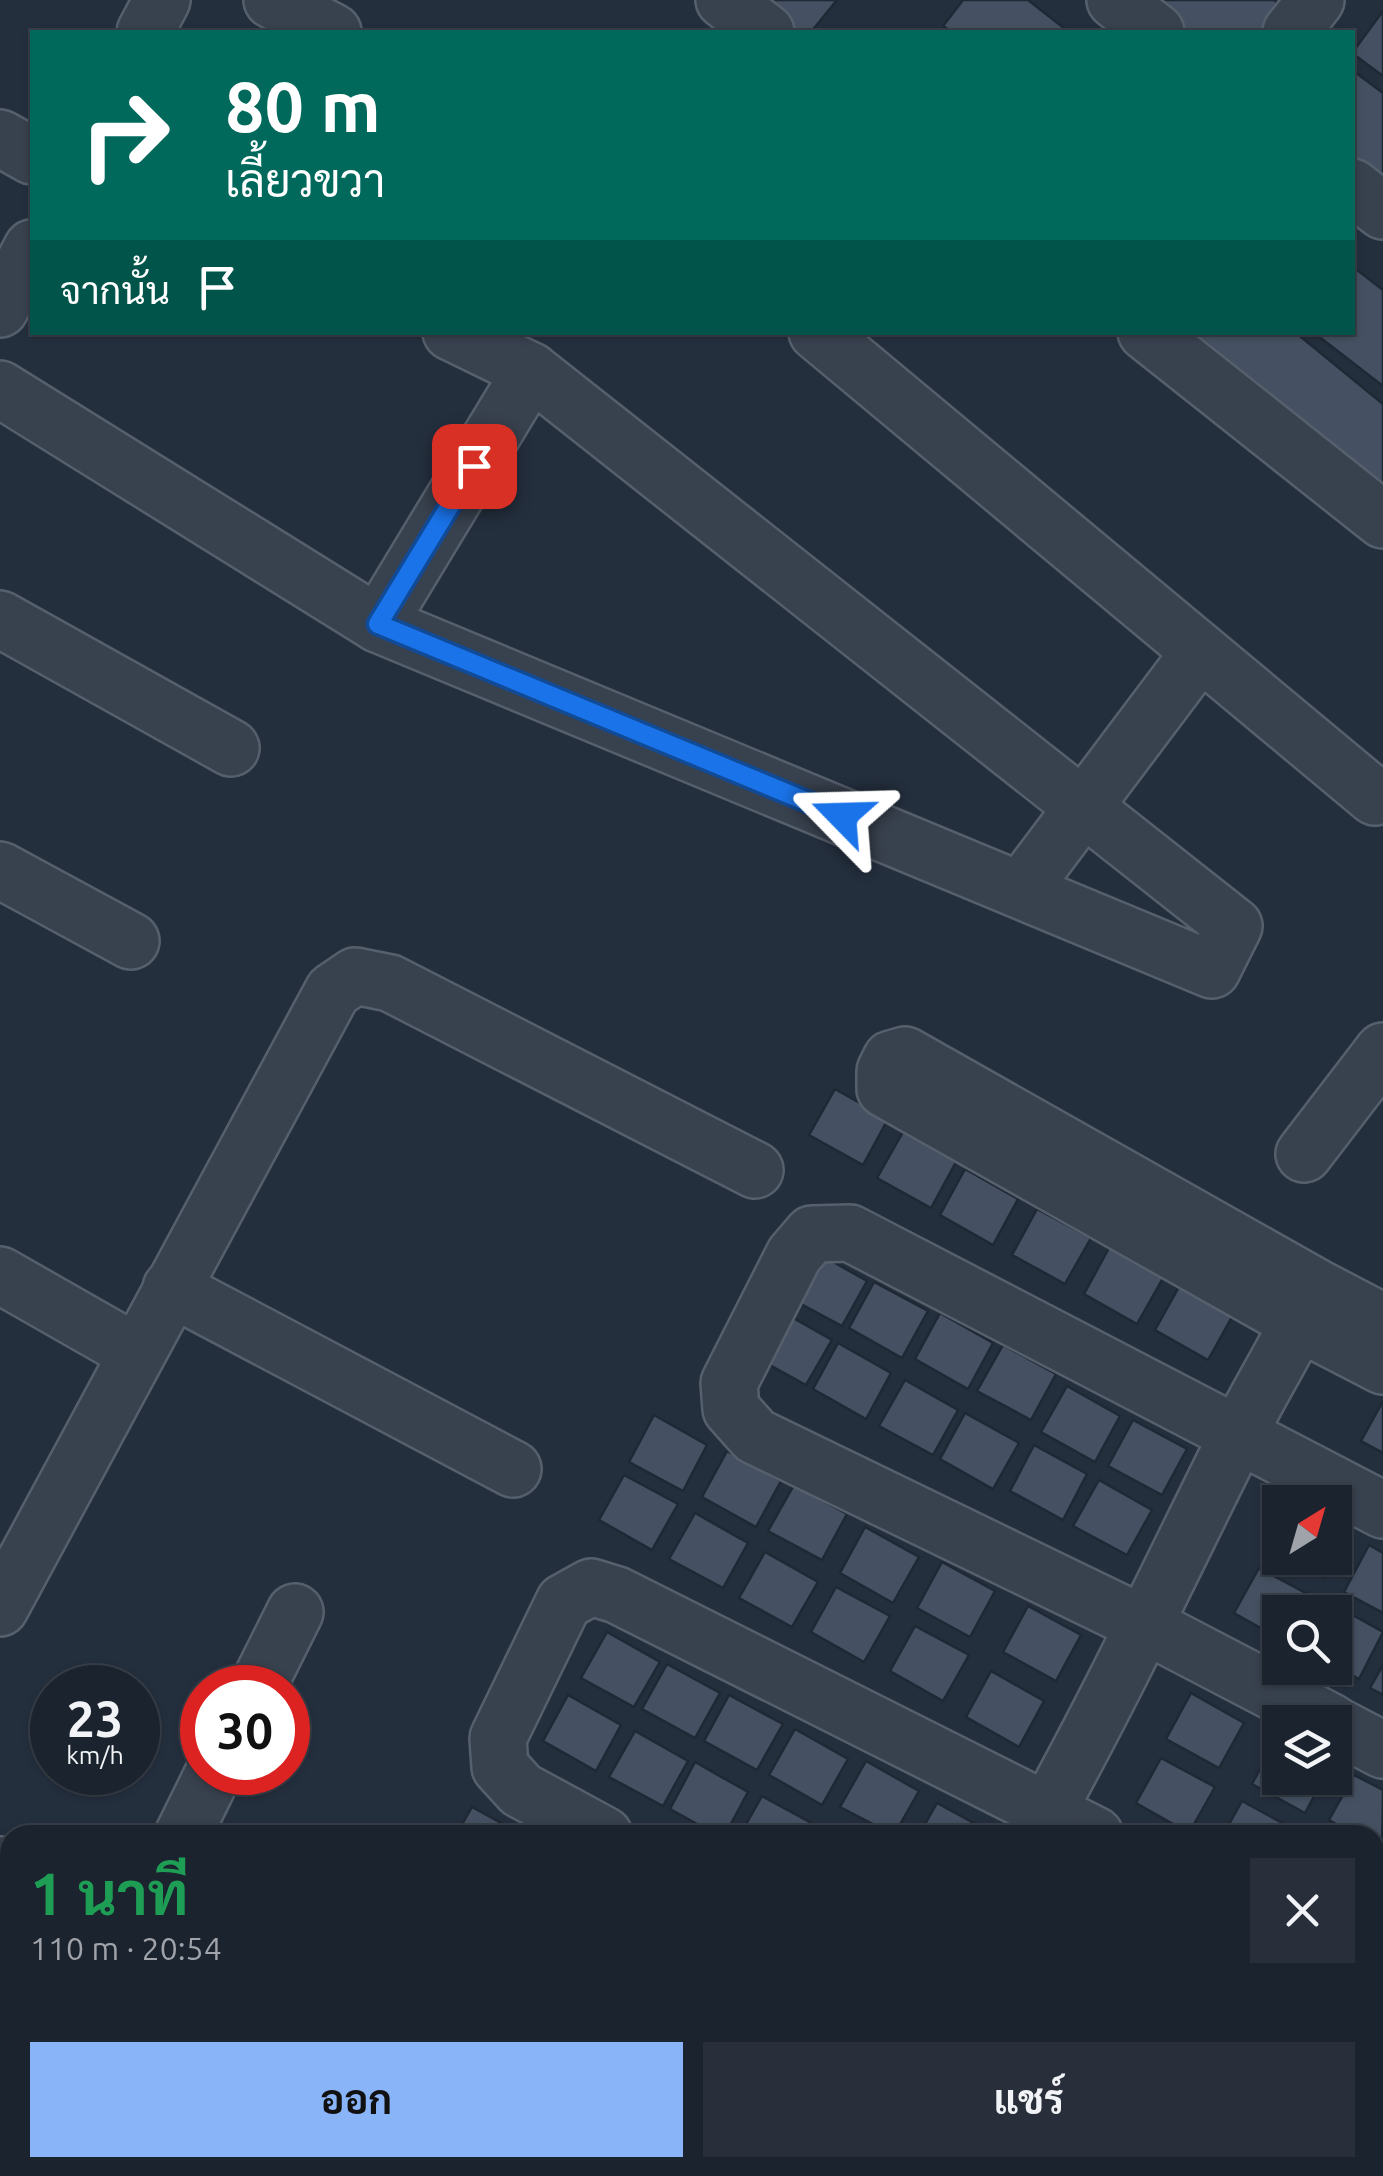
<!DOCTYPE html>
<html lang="th">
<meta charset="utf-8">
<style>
:root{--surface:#1b232e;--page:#282f3a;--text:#f1f3f6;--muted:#a0a4aa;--line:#39404a;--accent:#8ab4f8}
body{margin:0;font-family:Ubuntu,Sarabun,sans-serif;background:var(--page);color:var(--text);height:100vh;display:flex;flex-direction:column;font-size:38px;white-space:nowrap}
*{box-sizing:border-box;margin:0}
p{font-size:32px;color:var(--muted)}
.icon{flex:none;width:55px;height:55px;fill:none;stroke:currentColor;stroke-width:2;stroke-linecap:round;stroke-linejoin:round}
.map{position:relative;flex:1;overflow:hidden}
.drawer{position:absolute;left:0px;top:1825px;width:1385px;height:352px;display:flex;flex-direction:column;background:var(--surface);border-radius:30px 30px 0 0;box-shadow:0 2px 8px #0004,0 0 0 2px var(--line)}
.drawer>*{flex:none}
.hud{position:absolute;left:30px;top:30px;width:1325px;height:305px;border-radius:0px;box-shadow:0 2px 8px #0004,0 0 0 2px var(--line);background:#00695c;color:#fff;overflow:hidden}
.needle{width:65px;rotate:37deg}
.controls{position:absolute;left:1262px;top:1485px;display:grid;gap:20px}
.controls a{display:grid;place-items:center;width:90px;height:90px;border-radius:0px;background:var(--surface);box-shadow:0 2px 8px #0004,0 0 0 2px var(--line);font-size:50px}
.speed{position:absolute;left:30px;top:1665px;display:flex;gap:20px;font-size:50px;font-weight:700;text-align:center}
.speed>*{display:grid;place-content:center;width:130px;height:130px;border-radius:50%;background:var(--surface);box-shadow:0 2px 8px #0004,0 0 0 2px var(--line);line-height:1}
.speed small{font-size:25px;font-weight:400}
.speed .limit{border:15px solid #d22;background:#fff;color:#111}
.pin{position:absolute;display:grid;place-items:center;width:85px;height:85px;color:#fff;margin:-42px;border-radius:20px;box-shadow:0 5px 15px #0006}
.me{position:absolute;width:110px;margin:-55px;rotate:292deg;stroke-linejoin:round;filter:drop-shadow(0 0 8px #0008)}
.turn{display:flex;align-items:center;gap:35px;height:210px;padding:0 30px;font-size:45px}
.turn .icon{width:130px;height:130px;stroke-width:2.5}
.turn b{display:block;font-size:70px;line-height:85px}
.then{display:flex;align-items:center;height:95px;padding:0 30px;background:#0003;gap:20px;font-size:38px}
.round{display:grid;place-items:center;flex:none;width:105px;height:105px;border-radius:0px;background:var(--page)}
.summary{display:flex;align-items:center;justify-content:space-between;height:170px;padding:0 30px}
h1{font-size:60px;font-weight:700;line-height:75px;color:#1e9e55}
.cta{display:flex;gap:20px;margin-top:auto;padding:20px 30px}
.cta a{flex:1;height:115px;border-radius:0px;background:var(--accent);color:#111;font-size:40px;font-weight:700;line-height:115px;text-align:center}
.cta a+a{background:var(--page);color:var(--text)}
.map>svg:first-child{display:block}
</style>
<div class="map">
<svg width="1383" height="2176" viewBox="0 0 1383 2176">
<rect width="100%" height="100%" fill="#242f3e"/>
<!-- building -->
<g fill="#455162" stroke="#1f2835" stroke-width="2.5">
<path d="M 748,0 L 837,0 L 811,32 L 788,32 Z"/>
<path d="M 963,0 L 1028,0 L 1069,32 L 952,32 L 943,26 Z"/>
<path d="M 1145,0 L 1274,0 L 1290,12 L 1274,32 L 1188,32 Z"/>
<path d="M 1383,11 L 1383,76 L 1352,53 Z"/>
<path d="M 1352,70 L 1383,93 L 1383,184 L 1352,160 Z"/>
<path d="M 1352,266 L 1383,290 L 1383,386 L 1313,332 L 1352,332 Z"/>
<path d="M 1168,332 L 1295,332 L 1383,404 L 1383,500 Z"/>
<path d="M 835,1089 L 888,1119 L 863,1165 L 809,1135 Z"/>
<path d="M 903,1132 L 956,1162 L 931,1208 L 877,1178 Z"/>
<path d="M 965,1169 L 1018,1199 L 993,1245 L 940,1215 Z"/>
<path d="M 1037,1209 L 1091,1238 L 1065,1284 L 1012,1255 Z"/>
<path d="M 1109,1248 L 1163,1278 L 1137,1324 L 1084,1294 Z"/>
<path d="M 814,1251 L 867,1281 L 842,1326 L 788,1297 Z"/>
<path d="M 874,1282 L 928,1311 L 902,1358 L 849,1328 Z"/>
<path d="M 1180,1285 L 1233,1315 L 1208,1360 L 1155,1330 Z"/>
<path d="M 779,1310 L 832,1340 L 806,1385 L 753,1356 Z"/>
<path d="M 940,1313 L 993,1343 L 968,1389 L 915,1359 Z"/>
<path d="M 838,1343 L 891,1373 L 866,1419 L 813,1389 Z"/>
<path d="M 1003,1345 L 1056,1374 L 1031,1420 L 977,1391 Z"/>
<path d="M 905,1380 L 958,1410 L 933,1455 L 879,1426 Z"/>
<path d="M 1067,1386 L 1120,1416 L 1095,1462 L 1041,1432 Z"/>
<path d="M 1383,1401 L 1383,1453 L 1361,1441 Z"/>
<path d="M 965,1413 L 1019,1443 L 993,1489 L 940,1459 Z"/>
<path d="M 654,1415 L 707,1445 L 683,1491 L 629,1462 Z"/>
<path d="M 1133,1420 L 1187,1449 L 1162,1495 L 1108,1466 Z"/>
<path d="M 1034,1445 L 1087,1474 L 1063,1520 L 1010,1491 Z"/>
<path d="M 727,1451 L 781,1481 L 756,1527 L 702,1497 Z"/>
<path d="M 624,1475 L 678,1504 L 652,1550 L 599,1520 Z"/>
<path d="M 1099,1480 L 1152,1510 L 1127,1555 L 1073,1526 Z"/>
<path d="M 794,1485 L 847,1514 L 822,1560 L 768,1531 Z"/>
<path d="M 695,1513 L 748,1543 L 723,1588 L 669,1559 Z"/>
<path d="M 1335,1523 L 1349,1531 L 1335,1557 Z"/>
<path d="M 865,1527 L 919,1557 L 893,1603 L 840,1573 Z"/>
<path d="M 1369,1545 L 1383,1553 L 1383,1613 L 1344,1592 Z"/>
<path d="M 765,1552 L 818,1582 L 792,1627 L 739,1598 Z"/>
<path d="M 1290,1558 L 1335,1558 L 1324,1577 Z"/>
<path d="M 942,1562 L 995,1591 L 970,1637 L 917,1608 Z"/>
<path d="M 1259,1568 L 1313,1597 L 1304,1612 L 1280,1612 L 1280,1639 L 1234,1613 Z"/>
<path d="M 836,1587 L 890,1616 L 864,1662 L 811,1632 Z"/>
<path d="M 1331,1603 L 1383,1632 L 1359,1679 L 1335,1666 L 1335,1612 L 1326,1612 Z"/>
<path d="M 1028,1606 L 1081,1635 L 1056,1681 L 1003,1652 Z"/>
<path d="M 915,1626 L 969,1655 L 943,1701 L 890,1671 Z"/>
<path d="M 607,1632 L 660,1662 L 634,1707 L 581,1678 Z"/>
<path d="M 667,1664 L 720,1693 L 695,1738 L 642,1709 Z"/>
<path d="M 1383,1665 L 1383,1695 L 1370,1688 Z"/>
<path d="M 991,1671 L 1044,1701 L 1019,1747 L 966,1717 Z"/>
<path d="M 1191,1693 L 1244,1723 L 1219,1768 L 1166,1739 Z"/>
<path d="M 568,1695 L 621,1725 L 596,1771 L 543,1741 Z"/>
<path d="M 729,1695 L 783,1724 L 757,1770 L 704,1741 Z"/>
<path d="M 795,1729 L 848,1759 L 822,1805 L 769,1775 Z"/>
<path d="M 635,1731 L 688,1761 L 663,1806 L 609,1777 Z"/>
<path d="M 1277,1737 L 1280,1739 L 1280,1778 L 1324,1778 L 1305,1813 L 1252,1784 Z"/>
<path d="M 1161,1758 L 1215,1787 L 1189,1833 L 1136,1803 Z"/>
<path d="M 866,1761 L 919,1791 L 894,1835 L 840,1807 Z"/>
<path d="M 695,1762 L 748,1792 L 725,1835 L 717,1835 L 670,1809 Z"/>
<path d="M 1354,1775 L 1383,1790 L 1382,1850 L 1375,1846 L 1375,1835 L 1355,1835 L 1329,1820 Z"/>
<path d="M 762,1796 L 815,1825 L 810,1835 L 740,1835 Z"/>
<path d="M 1242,1801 L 1295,1830 L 1292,1835 L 1223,1835 Z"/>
<path d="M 937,1803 L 990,1832 L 989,1835 L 919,1835 Z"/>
<path d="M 472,1807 L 523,1835 L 456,1835 Z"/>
<path d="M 1383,1885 L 1383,1924 L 1375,1920 L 1375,1900 Z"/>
<path d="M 1375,2047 L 1383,2051 L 1383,2069 L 1375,2083 Z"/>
<path d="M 1375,2132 L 1383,2137 L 1383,2176 L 1343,2174 L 1347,2168 L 1375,2168 Z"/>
<path d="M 943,2168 L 1012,2168 L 1008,2176 L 938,2176 Z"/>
<path d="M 1054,2168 L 1108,2168 L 1104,2176 L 1069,2176 Z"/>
</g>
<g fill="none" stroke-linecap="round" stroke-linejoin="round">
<!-- minor casing -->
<g stroke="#565f6c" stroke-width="60">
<g id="minor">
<path d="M 272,0 L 333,32"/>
<path d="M 724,0 L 766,32"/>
<path d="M 1115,0 L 1156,32"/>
<path d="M 145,32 L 162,0"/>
<path d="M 1291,32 L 1316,0"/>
<path d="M 0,138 L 32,156"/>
<path d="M 1352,187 L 1383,211"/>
<path d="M 0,309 L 32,248"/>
<path d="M 817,332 L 1375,797"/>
<path d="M 1146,332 L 1383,520"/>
<path d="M 0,389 L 378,624 L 1212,970 L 1234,926 L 531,371 L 451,332"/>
<path d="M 0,619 L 231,748"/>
<path d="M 378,624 L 531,371"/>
<path d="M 0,870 L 131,941"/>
<path d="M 1021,890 L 1200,652"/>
<path d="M 1304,1154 L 1383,1051"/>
<path d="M 0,1275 L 135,1352"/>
<path d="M 171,1288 L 513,1469"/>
<path d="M 1383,1322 L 1316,1287 L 905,1055 L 891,1059 L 885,1071 L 885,1089 L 1300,1323 L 1383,1366"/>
<path d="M 0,1608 L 333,991 L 355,976 L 390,983 L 755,1170"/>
<path d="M 257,1688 L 295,1612"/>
<path d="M 1331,1722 L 1145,1625 L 755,1436 L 731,1409 L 729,1383 L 794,1255 L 812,1234 L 850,1233 L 1383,1510"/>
<path d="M 1335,1725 L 1383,1750"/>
<path d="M 183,1835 L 214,1772"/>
<path d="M 604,1835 L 521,1790 L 500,1767 L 498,1738 L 564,1602 L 591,1587 L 617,1595 L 1095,1835"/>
<path d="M 1034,1835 C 1108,1704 1172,1567 1239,1433 C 1263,1385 1292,1340 1314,1291"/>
<path d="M 0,1865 L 10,1870"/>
<path d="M 1375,1984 L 1383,1988"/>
<path d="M 0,2165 L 17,2176"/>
<path d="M 794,2168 L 810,2176"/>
<path d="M 1235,2168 L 1251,2176"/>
<path d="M 859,2176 L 863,2168"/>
</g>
</g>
<!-- minor -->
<use href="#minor" stroke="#38414e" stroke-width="55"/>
</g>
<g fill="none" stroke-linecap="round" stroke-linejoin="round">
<!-- route casing -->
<g stroke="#114b97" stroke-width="25">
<path id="route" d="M 474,466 L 378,624 L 842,816"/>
</g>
<!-- route -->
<use href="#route" stroke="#1a73e8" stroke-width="18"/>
</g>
</svg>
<div class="controls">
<a><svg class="needle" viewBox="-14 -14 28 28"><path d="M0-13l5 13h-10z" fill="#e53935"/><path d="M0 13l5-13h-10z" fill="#a0a4aa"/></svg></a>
<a><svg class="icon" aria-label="search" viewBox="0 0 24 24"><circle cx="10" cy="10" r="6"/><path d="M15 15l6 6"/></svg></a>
<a><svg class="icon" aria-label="layers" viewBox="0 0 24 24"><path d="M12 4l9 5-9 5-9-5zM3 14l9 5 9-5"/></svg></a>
</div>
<div class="speed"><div>23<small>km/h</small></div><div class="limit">30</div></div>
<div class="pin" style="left:474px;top:466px;background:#d93025"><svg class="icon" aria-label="arrive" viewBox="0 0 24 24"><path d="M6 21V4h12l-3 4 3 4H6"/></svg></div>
<svg class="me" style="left:842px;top:816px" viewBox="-20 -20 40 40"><path d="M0-17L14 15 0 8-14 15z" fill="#1a73e8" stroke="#fff" stroke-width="4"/></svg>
<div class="hud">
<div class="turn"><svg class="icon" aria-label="right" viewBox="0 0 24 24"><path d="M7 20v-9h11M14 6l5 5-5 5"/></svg><div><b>80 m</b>เลี้ยวขวา</div></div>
<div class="then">จากนั้น<svg class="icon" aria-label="arrive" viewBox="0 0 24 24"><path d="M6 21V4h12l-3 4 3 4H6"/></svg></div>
</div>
<section class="drawer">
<div class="summary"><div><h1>1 นาที</h1><p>110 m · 20:54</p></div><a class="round"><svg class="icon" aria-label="close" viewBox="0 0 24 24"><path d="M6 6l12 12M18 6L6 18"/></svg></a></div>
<div class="cta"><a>ออก</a><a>แชร์</a></div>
</section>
</div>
